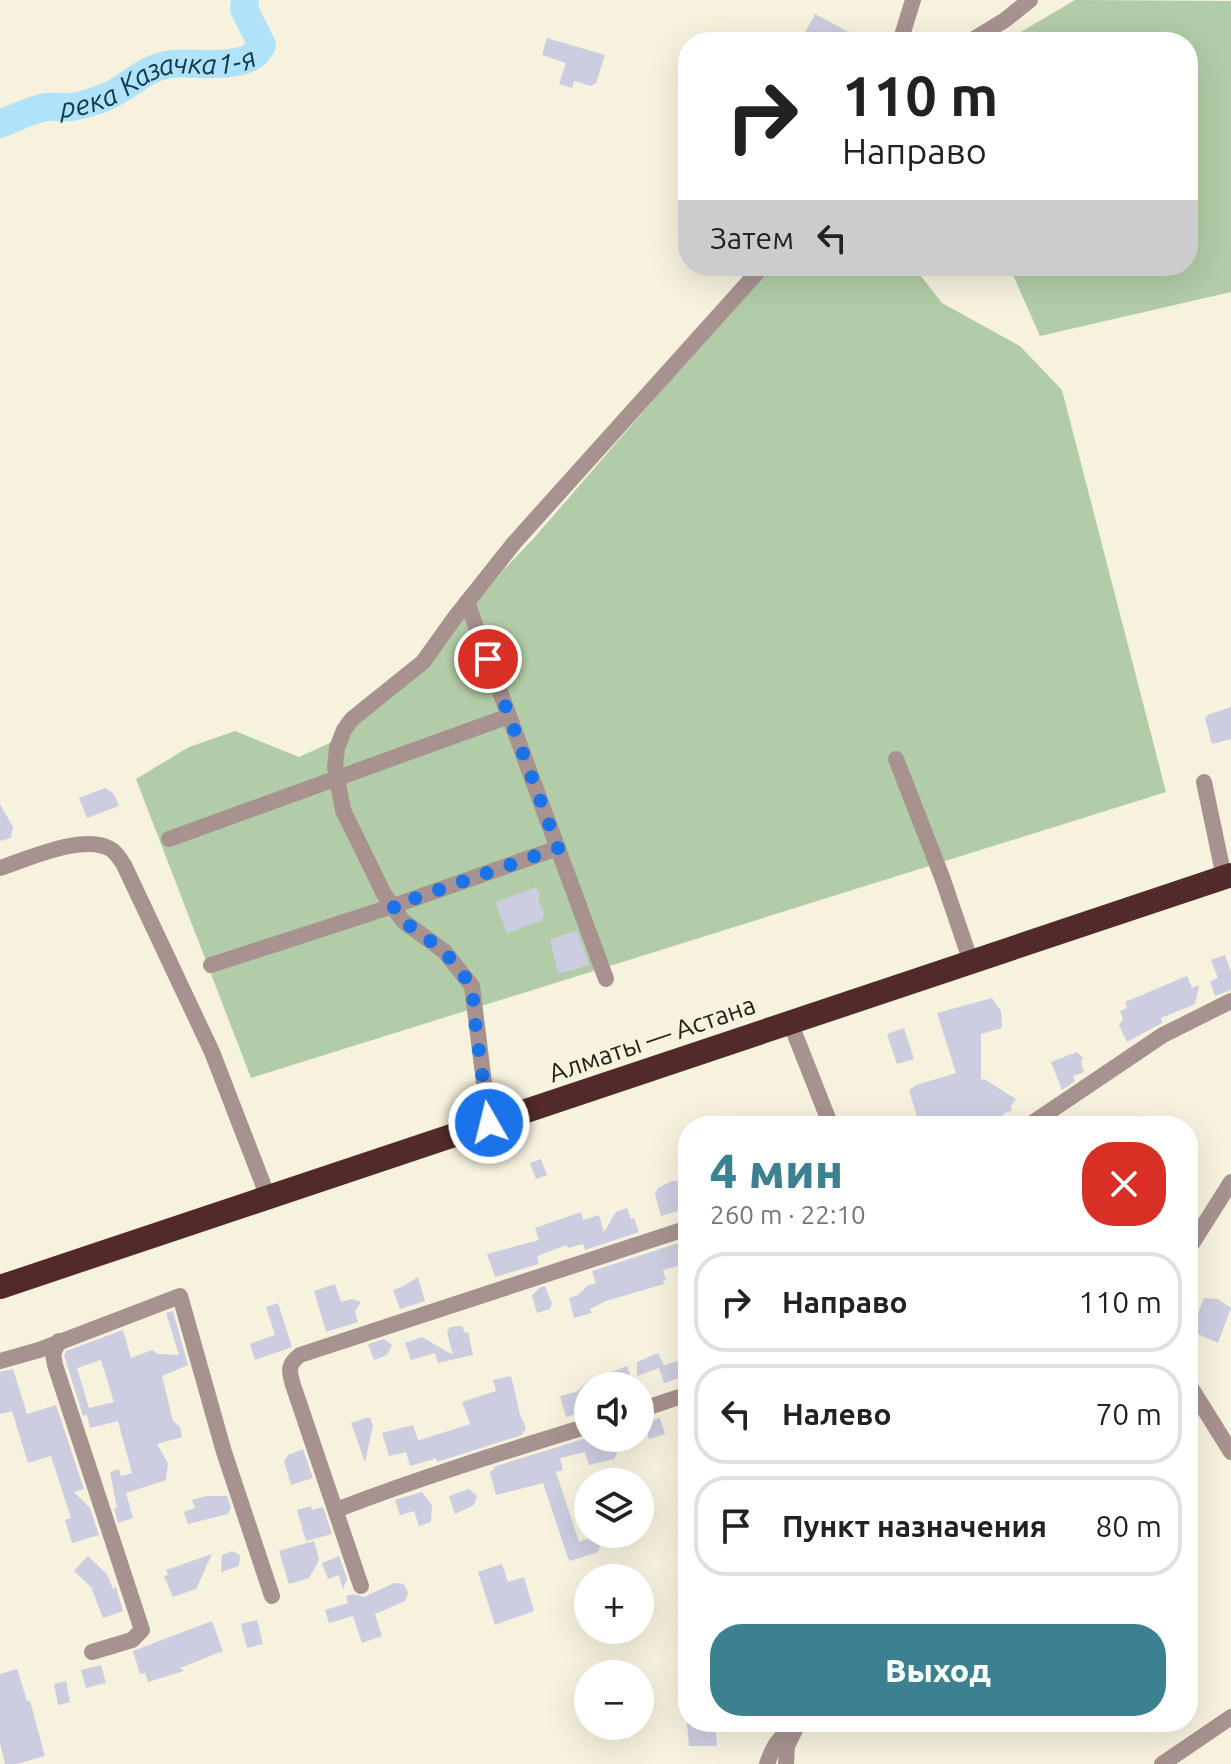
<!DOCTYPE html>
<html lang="ru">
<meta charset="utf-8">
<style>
:root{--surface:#fff;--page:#f2f2f2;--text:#222;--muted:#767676;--line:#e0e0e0;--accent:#3c818f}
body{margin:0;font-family:Ubuntu,sans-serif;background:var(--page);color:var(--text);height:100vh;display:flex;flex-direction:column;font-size:30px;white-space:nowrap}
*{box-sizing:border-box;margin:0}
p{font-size:26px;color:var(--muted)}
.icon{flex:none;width:44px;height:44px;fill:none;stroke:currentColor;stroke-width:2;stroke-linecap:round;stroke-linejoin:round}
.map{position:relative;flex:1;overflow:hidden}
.side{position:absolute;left:678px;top:1116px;width:520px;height:616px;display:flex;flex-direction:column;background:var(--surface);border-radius:32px;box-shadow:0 8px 32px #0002}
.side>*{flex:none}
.top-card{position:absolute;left:678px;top:32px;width:520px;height:244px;border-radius:32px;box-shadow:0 8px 32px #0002;background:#fff;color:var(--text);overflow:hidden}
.fabs{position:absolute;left:574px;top:1372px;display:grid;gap:16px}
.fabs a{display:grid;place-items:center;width:80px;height:80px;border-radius:50%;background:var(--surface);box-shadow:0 8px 32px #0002;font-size:40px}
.pin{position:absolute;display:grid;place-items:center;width:68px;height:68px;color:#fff;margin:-34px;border:4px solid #fff;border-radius:50%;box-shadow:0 2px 8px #0007}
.me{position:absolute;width:88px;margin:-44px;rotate:352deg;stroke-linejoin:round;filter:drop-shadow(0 0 6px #0008)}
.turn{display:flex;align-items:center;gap:28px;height:168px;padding:0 32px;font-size:36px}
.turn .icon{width:104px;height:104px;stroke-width:2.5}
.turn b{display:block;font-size:56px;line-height:68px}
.then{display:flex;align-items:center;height:76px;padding:0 32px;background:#0003;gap:16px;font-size:30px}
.round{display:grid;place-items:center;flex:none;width:84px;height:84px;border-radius:32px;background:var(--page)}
.overview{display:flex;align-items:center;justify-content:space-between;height:136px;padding:0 32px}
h1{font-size:48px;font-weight:800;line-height:60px;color:var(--accent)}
.button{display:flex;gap:16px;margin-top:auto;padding:16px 32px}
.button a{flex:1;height:92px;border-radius:32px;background:var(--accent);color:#fff;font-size:32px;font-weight:800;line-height:92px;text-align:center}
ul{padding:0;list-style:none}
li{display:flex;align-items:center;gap:24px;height:100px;margin:0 16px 12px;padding:0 16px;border:4px solid var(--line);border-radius:32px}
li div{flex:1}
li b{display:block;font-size:30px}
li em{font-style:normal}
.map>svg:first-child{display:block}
</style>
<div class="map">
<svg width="1231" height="1764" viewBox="0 0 1231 1764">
<rect width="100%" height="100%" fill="#f6f2de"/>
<!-- green -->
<g fill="#b2cca7">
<path d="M 1075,0 L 1231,1 L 1231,292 L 1040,336 L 1009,266 L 1188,266 L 1188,42 L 1010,42 L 1019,33 Z"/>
<path d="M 764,266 L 913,266 L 942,303 L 1020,346 L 1062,390 L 1166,792 L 251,1078 L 136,779 L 189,747 L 235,731 L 299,757 L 345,736 L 534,538 L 738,302 Z"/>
</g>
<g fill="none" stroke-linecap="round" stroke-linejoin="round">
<!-- river -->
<path stroke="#b0e2f9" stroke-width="28" id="s1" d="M 0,124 C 15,118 31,110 46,107 C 54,106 63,108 71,107 C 81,106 92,102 101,99 C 127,90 142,68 171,64 C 198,61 249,73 262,45 L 244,9 L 245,0"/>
</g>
<!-- building -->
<g fill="#cccde0" fill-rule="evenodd">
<path d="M 815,14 L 849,32 L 844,42 L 800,42 Z"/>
<path d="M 547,38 L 605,55 L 596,83 L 591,86 L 574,81 L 572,88 L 559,84 L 566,63 L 542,55 Z"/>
<path d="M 1231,707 L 1231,739 L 1212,744 L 1205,718 L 1210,714 Z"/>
<path d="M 105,788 L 114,794 L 119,806 L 87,818 L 79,798 Z"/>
<path d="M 0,804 L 13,827 L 11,838 L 0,841 Z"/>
<path d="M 536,887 L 540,895 L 538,902 L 544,911 L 543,918 L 541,921 L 507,933 L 495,902 Z"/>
<path d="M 577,931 L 589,965 L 558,974 L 550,939 Z"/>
<path d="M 1225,955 L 1231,972 L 1231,990 L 1215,996 L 1210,981 L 1218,978 L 1211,960 Z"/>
<path d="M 1187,976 L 1192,988 L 1199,985 L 1195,1004 L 1161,1018 L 1162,1023 L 1127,1042 L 1119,1025 L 1123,1019 L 1120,1011 L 1127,1008 L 1125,1002 Z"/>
<path d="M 992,998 L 1001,1011 L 1002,1028 L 981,1034 L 981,1080 L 984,1079 L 1016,1099 L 1011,1106 L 1012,1111 L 1006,1112 L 995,1123 L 982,1126 L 978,1126 L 975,1118 L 950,1126 L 920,1126 L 909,1090 L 916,1085 L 956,1073 L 937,1013 Z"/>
<path d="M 904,1028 L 914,1059 L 897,1064 L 887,1034 Z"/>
<path d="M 1077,1052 L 1083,1058 L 1081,1062 L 1084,1072 L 1073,1076 L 1075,1081 L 1062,1090 L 1051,1062 Z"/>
<path d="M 541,1159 L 547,1175 L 536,1179 L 530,1163 Z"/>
<path d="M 672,1181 L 681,1181 L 688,1208 L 661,1216 L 655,1194 L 658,1188 Z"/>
<path d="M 627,1208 L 631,1219 L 634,1218 L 639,1232 L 585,1250 L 583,1244 L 568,1248 L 567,1245 L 537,1256 L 539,1264 L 495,1277 L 487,1254 L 539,1240 L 535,1228 L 581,1212 L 583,1220 L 599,1215 L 604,1232 L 616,1212 Z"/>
<path d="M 688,1240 L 688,1263 L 663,1270 L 666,1280 L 663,1281 L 664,1284 L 606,1301 L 590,1309 L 592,1313 L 574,1318 L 569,1298 L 578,1295 L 587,1286 L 596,1283 L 592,1271 Z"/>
<path d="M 418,1277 L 425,1301 L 400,1309 L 393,1290 L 404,1286 Z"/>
<path d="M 335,1284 L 341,1302 L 351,1299 L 361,1302 L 355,1311 L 358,1322 L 326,1332 L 314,1291 Z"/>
<path d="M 545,1286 L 552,1304 L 550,1309 L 537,1313 L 532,1296 L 539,1288 Z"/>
<path d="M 1204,1298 L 1218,1299 L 1231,1308 L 1218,1343 L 1191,1331 Z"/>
<path d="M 278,1303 L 292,1347 L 255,1360 L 250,1344 L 275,1335 L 266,1307 Z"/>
<path d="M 173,1311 L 188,1365 L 162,1376 L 173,1421 L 180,1427 L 182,1437 L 157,1444 L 168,1463 L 166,1480 L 126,1493 L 133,1518 L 118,1523 L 114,1509 L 117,1508 L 110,1472 L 119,1469 L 121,1476 L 132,1473 L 118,1421 L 90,1428 L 87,1415 L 83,1416 L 64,1355 L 66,1351 L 123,1330 L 131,1358 L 152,1350 L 158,1354 L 179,1355 L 166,1313 ZM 101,1360 L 114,1402 L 89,1408 L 77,1368 Z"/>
<path d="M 462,1326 L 465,1333 L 468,1332 L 473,1355 L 438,1363 L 435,1353 L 411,1360 L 405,1343 L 422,1337 L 453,1355 L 447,1332 L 450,1327 Z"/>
<path d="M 384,1339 L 392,1345 L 387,1355 L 374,1360 L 368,1344 Z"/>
<path d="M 658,1353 L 664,1365 L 677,1361 L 683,1377 L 664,1383 L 659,1368 L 637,1376 L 637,1362 Z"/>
<path d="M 627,1366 L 634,1386 L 588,1386 L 588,1411 L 566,1417 L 560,1396 L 576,1392 L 588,1381 Z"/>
<path d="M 13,1369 L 27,1414 L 56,1405 L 84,1489 L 74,1492 L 90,1508 L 99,1535 L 72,1543 L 65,1520 L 71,1518 L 51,1456 L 28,1463 L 12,1411 L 0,1414 L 0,1372 Z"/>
<path d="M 511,1376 L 520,1414 L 526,1428 L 522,1435 L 437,1462 L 435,1456 L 435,1459 L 410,1466 L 406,1452 L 389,1456 L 382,1433 L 413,1425 L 418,1440 L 420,1440 L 470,1424 L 462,1402 L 496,1391 L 493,1380 Z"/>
<path d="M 370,1417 L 373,1426 L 365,1462 L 351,1423 Z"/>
<path d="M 660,1418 L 665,1434 L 649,1439 L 644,1423 Z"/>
<path d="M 614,1438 L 617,1453 L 614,1459 L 589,1465 L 585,1452 L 560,1458 L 563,1470 L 556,1472 L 579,1542 L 596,1536 L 601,1543 L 598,1552 L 570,1561 L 568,1558 L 543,1483 L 496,1495 L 490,1473 L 496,1466 L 587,1438 Z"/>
<path d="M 303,1449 L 313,1478 L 291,1485 L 284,1461 L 288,1455 Z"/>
<path d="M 469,1489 L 477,1496 L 474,1505 L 455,1514 L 449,1496 Z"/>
<path d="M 422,1492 L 432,1505 L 431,1522 L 419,1526 L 414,1511 L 400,1515 L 395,1500 Z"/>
<path d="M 206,1496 L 227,1496 L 231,1507 L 228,1514 L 188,1524 L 184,1512 L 195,1508 L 192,1500 Z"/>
<path d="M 311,1506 L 312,1510 L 323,1507 L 332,1534 L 306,1541 L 297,1510 Z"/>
<path d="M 314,1541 L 319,1560 L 309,1578 L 289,1584 L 279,1551 Z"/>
<path d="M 232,1551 L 240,1555 L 239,1566 L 221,1572 L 222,1555 Z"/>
<path d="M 212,1554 L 196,1589 L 173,1597 L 164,1576 L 168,1575 L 166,1570 Z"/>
<path d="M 88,1556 L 107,1574 L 113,1589 L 116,1587 L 123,1611 L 103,1618 L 91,1587 L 74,1571 Z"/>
<path d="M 339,1556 L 347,1579 L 343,1589 L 339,1575 L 328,1579 L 322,1563 Z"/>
<path d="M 502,1564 L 508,1582 L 524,1577 L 534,1611 L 495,1625 L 478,1572 Z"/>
<path d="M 394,1583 L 404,1584 L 408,1593 L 405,1601 L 375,1614 L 382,1636 L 362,1643 L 353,1616 L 329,1623 L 325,1610 L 348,1603 L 346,1596 L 354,1594 L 364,1597 Z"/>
<path d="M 257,1620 L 263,1644 L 247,1648 L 241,1624 Z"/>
<path d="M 212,1621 L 223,1651 L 180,1668 L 184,1671 L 148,1682 L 145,1673 L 140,1674 L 133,1651 Z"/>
<path d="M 101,1665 L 106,1683 L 86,1688 L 81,1670 Z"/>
<path d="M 17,1669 L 27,1701 L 30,1701 L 45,1756 L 16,1764 L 5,1764 L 0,1743 L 0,1674 Z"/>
<path d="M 66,1681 L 70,1702 L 58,1705 L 54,1684 Z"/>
<path d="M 700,1722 L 715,1722 L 717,1746 L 689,1746 L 687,1723 Z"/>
</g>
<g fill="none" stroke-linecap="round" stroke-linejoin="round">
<!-- street -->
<g stroke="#a89290" stroke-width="16">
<path d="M 900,42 L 913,0"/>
<path d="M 969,42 L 1005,20 L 1030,0"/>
<path d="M 467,602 L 606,979"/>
<path d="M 896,759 L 942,877 L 971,962"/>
<path d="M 1204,782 L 1224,877"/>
<path d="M 169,839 L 509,716"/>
<path d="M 0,868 C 28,859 86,832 112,850 C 117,854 121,860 124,865 L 212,1052 L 268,1197"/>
<path d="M 211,965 L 393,906 L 558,848"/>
<path d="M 790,1022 L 831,1126"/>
<path d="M 489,1123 L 472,986 L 444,951 L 403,921 L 384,894 L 343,810 L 335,767 L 337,748 L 344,730 L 352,719 L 423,662 L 456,616 L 514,543 L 763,266"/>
<path d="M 1028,1126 L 1163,1035 L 1231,1001"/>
<path d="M 1188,1250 L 1231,1182"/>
<path d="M 59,1341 L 53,1354 L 55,1365 L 142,1630 L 132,1640 L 92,1652"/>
<path d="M 0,1361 L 39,1350 L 180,1296 L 224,1452 L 272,1596"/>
<path d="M 1188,1383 L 1231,1452"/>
<path d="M 640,1410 L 688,1394"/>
<path d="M 336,1510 C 419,1478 503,1452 588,1426"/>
<path d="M 361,1586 L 293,1385 C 289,1371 287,1365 300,1355 L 688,1228"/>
<path d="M 767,1764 C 773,1747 779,1735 796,1728"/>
<path d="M 786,1764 L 787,1746 L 795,1730"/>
<path d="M 1162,1764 L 1231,1717"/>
</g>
<!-- highway -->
<path stroke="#522a29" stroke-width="24" d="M 0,1287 L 1231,875"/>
</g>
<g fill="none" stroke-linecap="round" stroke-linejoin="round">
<!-- route -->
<path stroke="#1a73e8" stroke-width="14" stroke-dasharray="0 25.2" d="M 488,659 L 558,848 L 393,906 L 403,921 L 444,951 L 472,986 L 476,1030 L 489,1123"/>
</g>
<g text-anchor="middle" stroke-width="7" stroke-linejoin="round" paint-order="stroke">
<!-- street labels -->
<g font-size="26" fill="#211f18" stroke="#f6f2de">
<text transform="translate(652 1039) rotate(-19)" y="9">Алматы — Астана</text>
</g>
<!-- water labels -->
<g font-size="28" font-style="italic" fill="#0f3a4b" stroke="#f6f2de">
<text dy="10" stroke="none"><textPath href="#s1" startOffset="166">река Казачка1-я</textPath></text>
</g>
</g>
</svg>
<div class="fabs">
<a><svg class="icon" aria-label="sound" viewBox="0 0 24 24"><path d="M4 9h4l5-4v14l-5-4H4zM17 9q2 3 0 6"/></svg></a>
<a><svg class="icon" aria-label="layers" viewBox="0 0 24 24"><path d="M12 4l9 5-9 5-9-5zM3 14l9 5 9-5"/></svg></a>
<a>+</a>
<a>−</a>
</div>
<div class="pin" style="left:488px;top:659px;background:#d93025"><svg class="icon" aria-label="arrive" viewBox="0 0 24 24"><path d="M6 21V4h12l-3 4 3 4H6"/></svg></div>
<svg class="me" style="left:489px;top:1123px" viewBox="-20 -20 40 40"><circle r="17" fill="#1a73e8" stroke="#fff" stroke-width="3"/><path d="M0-11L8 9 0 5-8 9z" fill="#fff"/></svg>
<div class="top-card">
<div class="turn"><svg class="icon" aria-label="right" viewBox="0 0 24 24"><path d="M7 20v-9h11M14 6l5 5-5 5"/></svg><div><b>110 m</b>Направо</div></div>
<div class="then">Затем<svg class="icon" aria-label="left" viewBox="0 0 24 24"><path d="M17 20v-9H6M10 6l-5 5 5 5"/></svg></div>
</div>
<section class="side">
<div class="overview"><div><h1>4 мин</h1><p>260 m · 22:10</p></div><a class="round" style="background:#d93025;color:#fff"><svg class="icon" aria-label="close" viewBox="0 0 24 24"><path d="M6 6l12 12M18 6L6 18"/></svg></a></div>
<ul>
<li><svg class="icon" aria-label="right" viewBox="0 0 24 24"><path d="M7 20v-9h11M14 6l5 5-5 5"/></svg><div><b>Направо</b></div><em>110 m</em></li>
<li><svg class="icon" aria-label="left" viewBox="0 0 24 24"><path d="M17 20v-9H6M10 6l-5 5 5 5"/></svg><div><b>Налево</b></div><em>70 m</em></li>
<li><svg class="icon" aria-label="arrive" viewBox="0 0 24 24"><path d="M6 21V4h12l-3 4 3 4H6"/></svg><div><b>Пункт назначения</b></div><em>80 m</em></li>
</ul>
<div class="button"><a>Выход</a></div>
</section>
</div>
